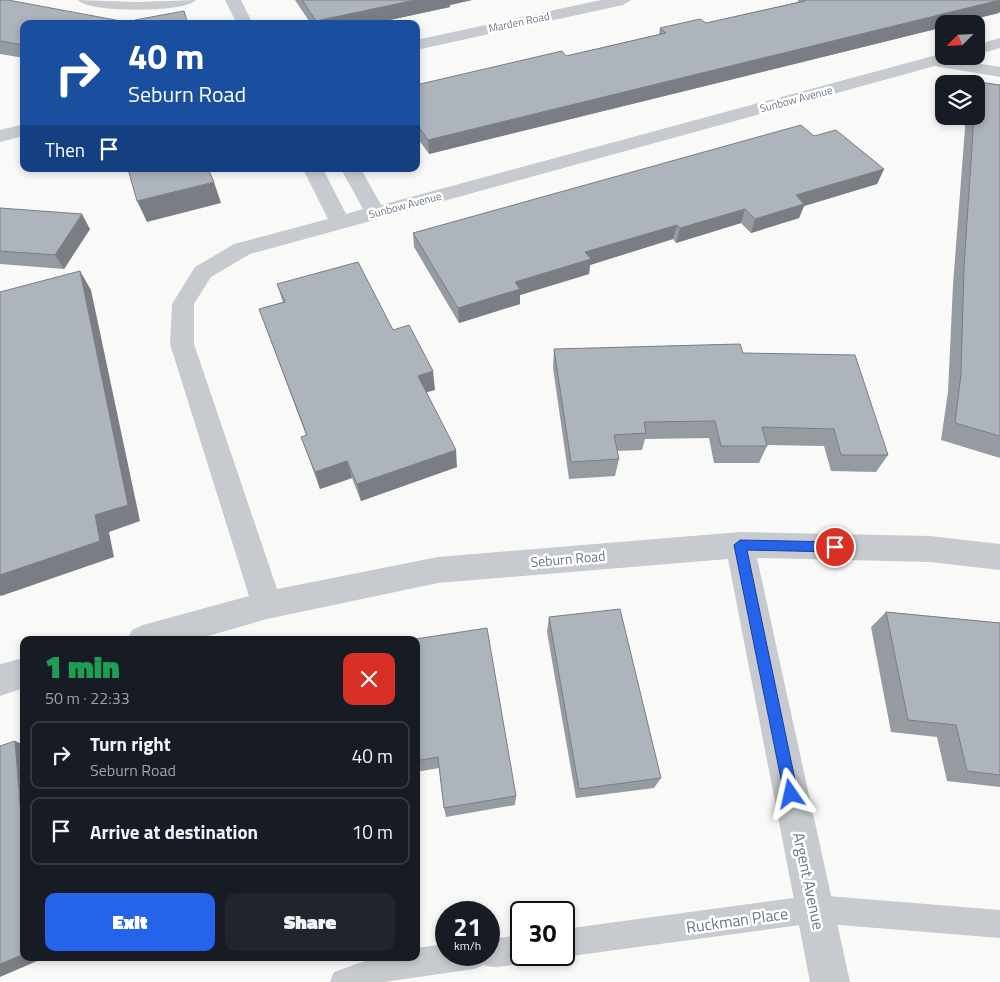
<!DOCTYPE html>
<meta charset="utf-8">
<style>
:root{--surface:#171b24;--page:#20242c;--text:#f1f3f6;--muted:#9ea1a6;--line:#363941;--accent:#2563eb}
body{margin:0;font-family:"Titillium Web",sans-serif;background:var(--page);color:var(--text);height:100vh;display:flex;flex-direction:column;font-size:19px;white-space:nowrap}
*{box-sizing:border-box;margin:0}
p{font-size:16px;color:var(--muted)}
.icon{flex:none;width:28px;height:28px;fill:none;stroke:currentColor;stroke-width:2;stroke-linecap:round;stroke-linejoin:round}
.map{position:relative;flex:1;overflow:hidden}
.drawer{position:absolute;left:20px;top:636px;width:400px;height:325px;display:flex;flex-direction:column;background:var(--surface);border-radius:10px;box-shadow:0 2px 8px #0003}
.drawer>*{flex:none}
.banner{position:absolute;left:20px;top:20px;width:400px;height:152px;border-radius:10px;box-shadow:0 2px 8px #0003;background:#1a4fa0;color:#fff;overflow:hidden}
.needle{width:32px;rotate:246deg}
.buttons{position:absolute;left:935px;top:15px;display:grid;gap:10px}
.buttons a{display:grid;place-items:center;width:50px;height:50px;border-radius:10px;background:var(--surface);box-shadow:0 2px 8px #0003;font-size:25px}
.speed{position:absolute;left:435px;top:901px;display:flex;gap:10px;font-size:25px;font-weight:700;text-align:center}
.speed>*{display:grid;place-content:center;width:65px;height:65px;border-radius:50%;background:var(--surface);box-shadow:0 2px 8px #0003;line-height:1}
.speed small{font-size:12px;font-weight:400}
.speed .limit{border:2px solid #111;border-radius:8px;background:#fff;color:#111}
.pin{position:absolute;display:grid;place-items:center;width:42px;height:42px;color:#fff;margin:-21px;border:2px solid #fff;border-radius:50%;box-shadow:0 1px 5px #0007}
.me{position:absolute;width:55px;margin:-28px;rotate:349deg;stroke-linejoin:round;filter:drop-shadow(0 0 4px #0008)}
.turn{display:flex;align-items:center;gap:18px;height:105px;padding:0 25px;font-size:22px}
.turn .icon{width:65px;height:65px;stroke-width:2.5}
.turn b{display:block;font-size:35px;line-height:42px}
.then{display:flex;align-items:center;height:48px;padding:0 25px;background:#0003;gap:10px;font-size:19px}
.round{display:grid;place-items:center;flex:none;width:52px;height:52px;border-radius:10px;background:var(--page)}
.headline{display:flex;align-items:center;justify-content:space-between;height:85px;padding:0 25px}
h1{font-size:30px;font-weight:800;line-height:38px;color:#1e9e55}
.primary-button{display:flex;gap:10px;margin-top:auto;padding:10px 25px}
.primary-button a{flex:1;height:58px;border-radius:10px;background:var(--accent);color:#fff;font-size:20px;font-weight:800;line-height:58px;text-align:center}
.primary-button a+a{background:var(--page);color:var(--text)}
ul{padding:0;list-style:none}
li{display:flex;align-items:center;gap:15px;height:68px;margin:0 10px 8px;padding:0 15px;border:2px solid var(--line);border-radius:10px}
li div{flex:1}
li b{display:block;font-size:19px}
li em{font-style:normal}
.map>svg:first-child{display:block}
</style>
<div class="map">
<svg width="1000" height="982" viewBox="0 0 1000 982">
<rect width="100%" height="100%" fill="#f9f9f7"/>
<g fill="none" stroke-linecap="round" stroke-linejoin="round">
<!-- service -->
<g fill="#c7cace" fill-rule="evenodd">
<path d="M 815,895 L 1000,910 L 1000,938 L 815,923 L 564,957 L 559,955 L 564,955 L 564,929 Z"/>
<path d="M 521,935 L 521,955 L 533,955 L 531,959 C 519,964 497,970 484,965 L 474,969 L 384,982 L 330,982 L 334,972 L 373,958 L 416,958 L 416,948 L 446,944 L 446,955 L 489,955 L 489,939 Z"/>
</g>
<!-- minor -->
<g fill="#c7cace" fill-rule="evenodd">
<path d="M 78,0 L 137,2 L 196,0 C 186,13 88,13 78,0 Z"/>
<path d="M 225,0 L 241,0 L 253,24 L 237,24 Z"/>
<path d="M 1000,38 L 1000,48 L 976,55 L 976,45 Z"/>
<path d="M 944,53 L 944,56 L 960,56 L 958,60 L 1000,67 L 1000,77 L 935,66 L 250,254 L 211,277 L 194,304 L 194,344 L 277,589 L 438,557 L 740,532 L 930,536 L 1000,544 L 1000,570 L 930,562 L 757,558 L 850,982 L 810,982 L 728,559 L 438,583 L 267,619 L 194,640 L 127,640 L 132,630 L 143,625 L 249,596 L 170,344 L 172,304 L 195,267 L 234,244 L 328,219 L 303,169 L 323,169 L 346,214 L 363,209 L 341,169 L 361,169 L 381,205 Z"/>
<path d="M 24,658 L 24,688 L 0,696 L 0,664 Z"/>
</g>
<!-- tertiary -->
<g fill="#c7cace" fill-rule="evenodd">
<path d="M 601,0 L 631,0 L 623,5 L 416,50 L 416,40 Z"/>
<path d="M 24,124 L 24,136 L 0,142 L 0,130 Z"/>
</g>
</g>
<!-- wall -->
<g fill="#969ba2">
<path d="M 0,0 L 24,24 L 24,58 L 0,54 Z"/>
<path d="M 295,0 L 472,0 L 450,5 L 450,7 L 371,24 L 311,24 Z"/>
<path d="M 798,0 L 1000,0 L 1000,11 L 999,13 L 944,24 L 944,27 L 429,154 L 416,136 L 416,85 L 566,56 L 659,34 L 660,28 L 706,23 L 798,2 Z"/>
<path d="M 972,81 L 1000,85 L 1000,458 L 941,440 L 948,392 L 953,285 L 965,128 L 964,116 L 976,116 L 976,84 L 971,84 Z"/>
<path d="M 814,136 L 884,169 L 877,184 L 804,206 L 799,218 L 751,233 L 741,223 L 676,243 L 673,239 L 590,265 L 589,274 L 520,295 L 520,304 L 459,323 L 414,247 L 413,233 Z"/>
<path d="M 0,208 L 90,229 L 64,269 L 0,264 Z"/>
<path d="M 277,284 L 393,330 L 435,390 L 426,392 L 457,467 L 361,501 L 352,478 L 320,489 L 301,437 L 306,435 L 259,309 L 283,302 Z"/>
<path d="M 554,349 L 743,353 L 888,455 L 876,472 L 831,471 L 824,446 L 766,445 L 767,446 L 759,463 L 714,463 L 709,438 L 645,439 L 642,450 L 617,451 L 619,459 L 615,476 L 569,479 L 553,368 Z"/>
<path d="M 886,612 L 1000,623 L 1000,787 L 947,781 L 937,737 L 891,732 L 871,627 Z"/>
<path d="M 549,617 L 661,778 L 654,788 L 576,798 L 547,632 Z"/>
<path d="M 416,640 L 516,796 L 515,805 L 446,817 L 444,808 L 439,768 L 416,772 Z"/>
</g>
<!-- shaded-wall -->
<g fill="#7a7e84">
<path d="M 415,0 L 472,0 L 450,5 L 450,7 L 371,24 L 317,24 L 316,21 Z"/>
<path d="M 1000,0 L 1000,11 L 999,13 L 955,24 L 944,24 L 944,27 L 429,154 L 428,140 Z"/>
<path d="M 884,169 L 877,184 L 804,206 L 799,218 L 751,233 L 755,219 L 796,195 Z"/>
<path d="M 214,182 L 221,203 L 147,222 L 137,201 Z"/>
<path d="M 745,209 L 741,223 L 676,243 L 680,228 Z"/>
<path d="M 82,214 L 90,229 L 64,269 L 55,255 Z"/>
<path d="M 677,225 L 673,239 L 590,265 L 589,274 L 520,295 L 520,304 L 459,323 L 458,308 L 515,282 L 585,252 Z"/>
<path d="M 80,271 L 91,290 L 140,521 L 109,532 L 114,557 L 1,596 L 0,595 L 0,575 Z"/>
<path d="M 433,371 L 435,390 L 420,394 L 418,376 Z"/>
<path d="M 456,450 L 457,467 L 361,501 L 357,484 Z"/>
<path d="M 347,461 L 352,478 L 320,489 L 315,472 Z"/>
<path d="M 15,741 L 24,745 L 24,853 Z"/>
<path d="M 24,954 L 24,958 L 44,958 L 0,977 L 0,964 Z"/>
</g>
<!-- building -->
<g fill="#aeb4bc" stroke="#7a7e84">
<path d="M 0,0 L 8,0 L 126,22 L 125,24 L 24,24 L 24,45 L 0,41 Z"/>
<path d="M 302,0 L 415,0 L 316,21 Z"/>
<path d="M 804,0 L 1000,0 L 428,140 L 416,123 L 416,85 L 562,51 L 566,56 L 666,33 L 660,28 L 700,19 L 706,23 L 805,1 Z"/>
<path d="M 184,11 L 188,24 L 137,24 L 135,20 Z"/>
<path d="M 972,81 L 1000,85 L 1000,436 L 955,423 L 961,374 L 964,267 L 974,116 L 976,116 L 976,84 L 973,84 Z"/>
<path d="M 801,125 L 814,136 L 836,130 L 884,169 L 796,195 L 804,204 L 755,219 L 745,209 L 680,228 L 677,225 L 585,252 L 591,259 L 515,282 L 520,289 L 458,308 L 413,233 Z"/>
<path d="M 128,169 L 208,169 L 214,182 L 137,201 Z"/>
<path d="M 0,208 L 82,214 L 55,255 L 0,251 Z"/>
<path d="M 358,262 L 393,330 L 409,325 L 433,371 L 418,376 L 456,450 L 357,484 L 347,461 L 315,472 L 301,437 L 307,435 L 259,309 L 285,302 L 277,284 Z"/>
<path d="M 80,271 L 128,505 L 95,515 L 100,541 L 0,575 L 0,292 Z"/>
<path d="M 740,344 L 743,353 L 855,355 L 888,455 L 841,455 L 834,429 L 762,427 L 767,446 L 721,446 L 715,421 L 644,422 L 646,433 L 614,435 L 619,459 L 571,462 L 554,349 Z"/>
<path d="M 620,609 L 661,778 L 579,789 L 549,617 Z"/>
<path d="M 886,612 L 1000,623 L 1000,775 L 967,771 L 956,725 L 908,720 Z"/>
<path d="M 487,628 L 516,796 L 444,808 L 438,757 L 416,761 L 416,640 L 409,640 Z"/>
<path d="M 15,741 L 24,853 L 24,954 L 0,964 L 0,746 Z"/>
</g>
<!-- route -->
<path fill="#2563eb" stroke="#184099" d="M 740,540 L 835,542 L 841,547 L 835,552 L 747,550 L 798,794 L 796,799 L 791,802 L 786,799 L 784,794 L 734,545 Z"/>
<g text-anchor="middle" stroke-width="5" stroke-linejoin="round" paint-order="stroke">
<!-- far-street labels -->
<g font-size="11" fill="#697588" stroke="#fff">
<text transform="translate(519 22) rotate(-12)" y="4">Marden Road</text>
<text transform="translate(796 99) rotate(-15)" y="4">Sunbow Avenue</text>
<text transform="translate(405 205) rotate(-15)" y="4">Sunbow Avenue</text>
</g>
<!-- street labels -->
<g font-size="14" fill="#697588" stroke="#fff">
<text transform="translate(568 559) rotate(-5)" y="5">Seburn Road</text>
</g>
<!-- near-street labels -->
<g font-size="16" fill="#697588" stroke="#fff">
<text transform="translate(809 881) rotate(78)" y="6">Argent Avenue</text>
<text transform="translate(737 920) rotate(-8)" y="6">Ruckman Place</text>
</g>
</g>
</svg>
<div class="buttons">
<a><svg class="needle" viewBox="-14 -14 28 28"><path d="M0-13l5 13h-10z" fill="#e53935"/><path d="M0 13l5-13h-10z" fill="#9ea1a6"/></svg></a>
<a><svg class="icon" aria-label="layers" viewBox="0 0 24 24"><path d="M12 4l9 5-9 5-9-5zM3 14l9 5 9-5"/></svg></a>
</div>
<div class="speed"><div>21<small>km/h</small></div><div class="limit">30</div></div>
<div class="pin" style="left:835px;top:547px;background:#d93025"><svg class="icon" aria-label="arrive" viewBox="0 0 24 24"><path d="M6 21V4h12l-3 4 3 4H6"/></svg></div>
<svg class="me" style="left:791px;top:794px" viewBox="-20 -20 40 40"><path d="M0-17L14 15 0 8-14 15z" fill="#2563eb" stroke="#fff" stroke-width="4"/></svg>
<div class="banner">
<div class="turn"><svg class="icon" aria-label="right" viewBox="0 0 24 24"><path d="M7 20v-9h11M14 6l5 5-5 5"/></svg><div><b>40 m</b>Seburn Road</div></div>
<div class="then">Then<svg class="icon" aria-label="arrive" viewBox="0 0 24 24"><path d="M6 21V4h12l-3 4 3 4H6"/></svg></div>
</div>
<section class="drawer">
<div class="headline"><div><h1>1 min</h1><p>50 m · 22:33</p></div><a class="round" style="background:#d93025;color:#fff"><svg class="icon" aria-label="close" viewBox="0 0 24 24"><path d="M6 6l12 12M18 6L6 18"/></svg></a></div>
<ul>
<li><svg class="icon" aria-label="right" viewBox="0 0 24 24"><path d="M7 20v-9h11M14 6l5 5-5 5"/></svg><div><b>Turn right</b><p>Seburn Road</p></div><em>40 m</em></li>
<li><svg class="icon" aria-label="arrive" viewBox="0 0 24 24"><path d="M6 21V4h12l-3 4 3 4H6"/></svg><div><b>Arrive at destination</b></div><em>10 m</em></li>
</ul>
<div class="primary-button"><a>Exit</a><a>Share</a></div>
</section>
</div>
